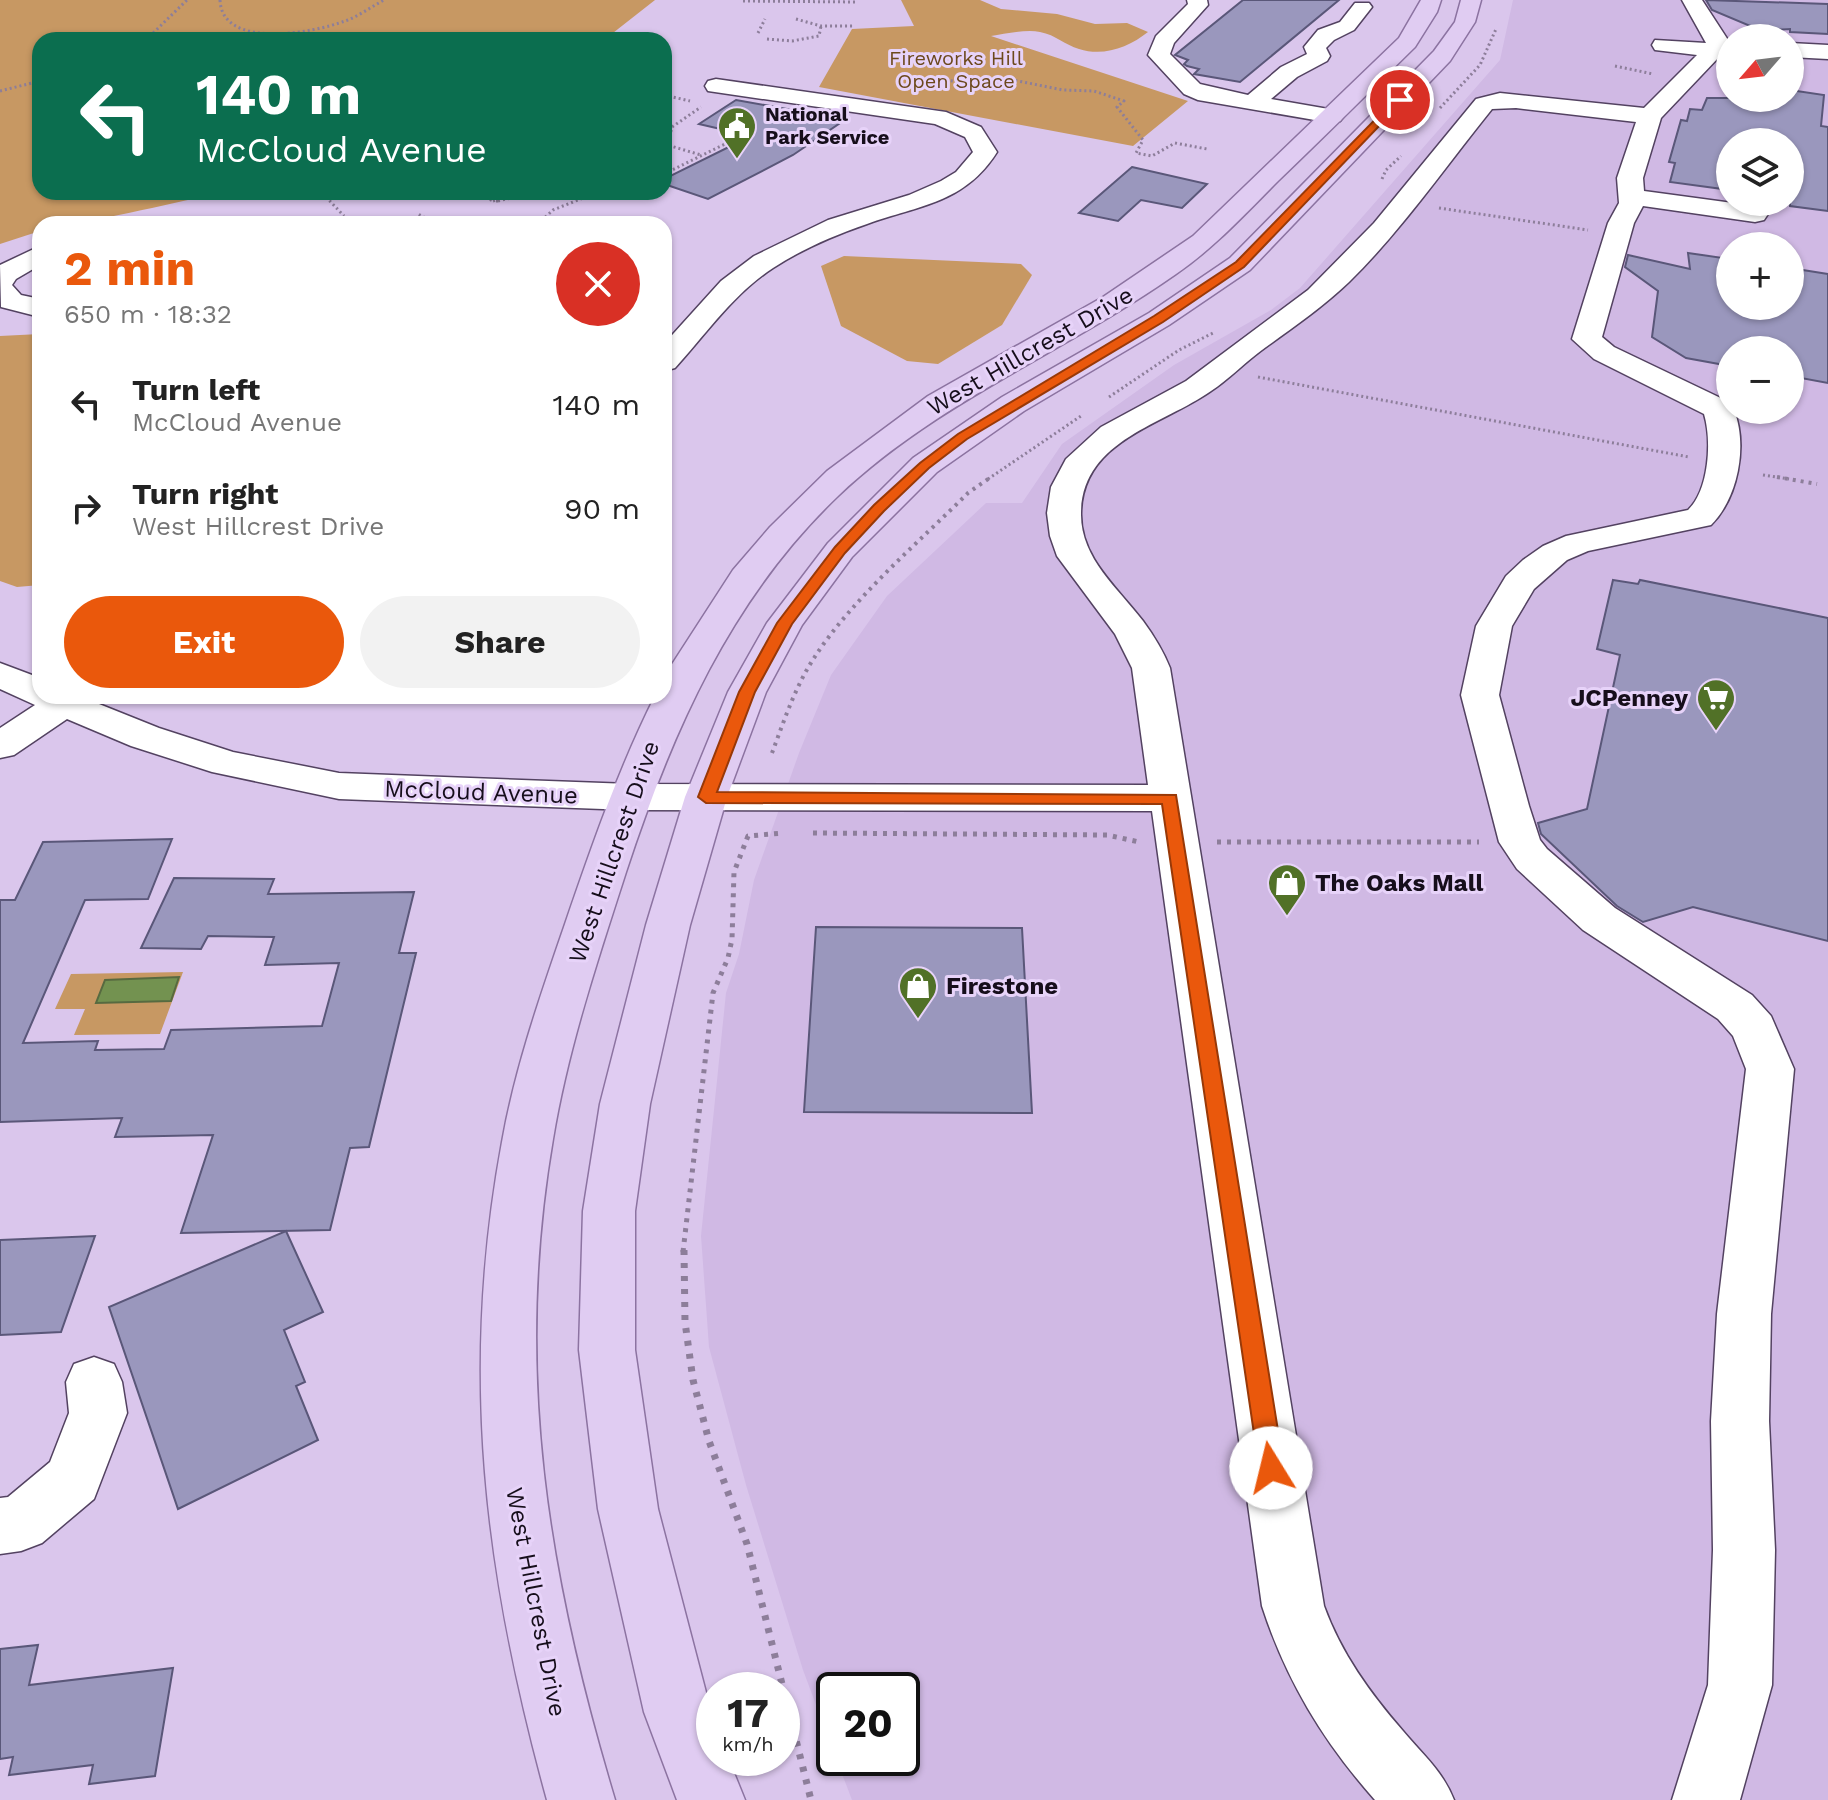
<!DOCTYPE html>
<meta charset="utf-8">
<style>
:root{--surface:#fff;--page:#f2f2f2;--text:#222;--muted:#767676;--accent:#ea580c}
body{margin:0;font-family:"Work Sans",sans-serif;background:var(--page);color:var(--text);height:100vh;display:flex;flex-direction:column;font-size:30px;white-space:nowrap}
*{box-sizing:border-box;margin:0}
p{font-size:26px;color:var(--muted)}
.icon{flex:none;width:44px;height:44px;fill:none;stroke:currentColor;stroke-width:2;stroke-linecap:round;stroke-linejoin:round}
.map{position:relative;flex:1;overflow:hidden}
.side{position:absolute;left:32px;top:216px;width:640px;height:488px;display:flex;flex-direction:column;background:var(--surface);border-radius:24px;box-shadow:0 2px 6px #0004}
.side>*{flex:none}
.guide{position:absolute;left:32px;top:32px;width:640px;height:168px;border-radius:24px;box-shadow:0 2px 6px #0004;background:#0b6e4f;color:#fff;overflow:hidden}
.needle{width:52px;rotate:242deg}
.controls{position:absolute;left:1716px;top:24px;display:grid;gap:16px}
.controls a{display:grid;place-items:center;width:88px;height:88px;border-radius:50%;background:var(--surface);box-shadow:0 2px 6px #0004;font-size:40px}
.speed{position:absolute;left:696px;top:1672px;display:flex;gap:16px;font-size:40px;font-weight:700;text-align:center}
.speed>*{display:grid;place-content:center;width:104px;height:104px;border-radius:50%;background:var(--surface);box-shadow:0 2px 6px #0004;line-height:1}
.speed small{font-size:20px;font-weight:400}
.speed .limit{border:4px solid #111;border-radius:12px;background:#fff;color:#111}
.pin{position:absolute;display:grid;place-items:center;width:68px;height:68px;color:#fff;margin:-34px;border:4px solid #fff;border-radius:50%;box-shadow:0 2px 8px #0007}
.me{position:absolute;width:88px;margin:-44px;rotate:351deg;stroke-linejoin:round;filter:drop-shadow(0 0 6px #0008)}
.turn{display:flex;align-items:center;gap:28px;height:168px;padding:0 32px;font-size:36px}
.turn .icon{width:104px;height:104px;stroke-width:2.5}
.turn b{display:block;font-size:56px;line-height:68px}
.round{display:grid;place-items:center;flex:none;width:84px;height:84px;border-radius:42px;background:var(--page)}
.headline{display:flex;align-items:center;justify-content:space-between;height:136px;padding:0 32px}
h1{font-size:48px;font-weight:700;line-height:60px;color:var(--accent)}
.action{display:flex;gap:16px;margin-top:auto;padding:16px 32px}
.action a{flex:1;height:92px;border-radius:48px;background:var(--accent);color:#fff;font-size:32px;font-weight:700;line-height:92px;text-align:center}
.action a+a{background:var(--page);color:var(--text)}
ul{padding:0;list-style:none}
li{display:flex;align-items:center;gap:24px;height:104px;padding:0 32px}
li div{flex:1}
li b{display:block;font-size:30px}
li em{font-style:normal}
.map>svg:first-child{display:block}
</style>
<div class="map">
<svg width="1828" height="1800" viewBox="0 0 1828 1800">
<rect width="100%" height="100%" fill="#dac6ec"/>
<!-- built -->
<path fill="#d0b9e4" fill-rule="evenodd" d="M 1513,0 L 1828,0 L 1828,1800 L 852,1800 L 836,1758 L 902,1758 L 902,1690 L 834,1690 L 834,1753 L 803,1670 L 746,1485 L 709,1347 L 701,1236 L 726,993 L 739,954 L 754,880 L 799,753 L 831,675 L 887,596 L 986,503 L 1022,503 L 1062,444 L 1174,365 L 1271,310 L 1300,288 L 1500,60 ZM 1730,38 L 1790,38 L 1790,98 L 1730,98 ZM 1730,142 L 1790,142 L 1790,202 L 1730,202 ZM 1730,246 L 1790,246 L 1790,306 L 1730,306 ZM 1730,350 L 1790,350 L 1790,410 L 1730,410 Z"/>
<!-- green -->
<g fill="#c79863">
<path d="M 0,0 L 655,0 L 604,40 L 40,40 L 40,192 L 256,192 C 244,197 232,191 219,194 C 159,204 101,224 40,224 L 40,231 L 0,244 Z"/>
<path d="M 901,0 L 980,0 L 1001,9 L 1057,14 L 1095,24 L 1127,23 L 1148,32 C 1129,47 1104,57 1079,49 C 1065,45 1056,35 1040,32 C 1026,29 1005,34 991,36 L 1188,101 L 1133,146 L 819,87 L 852,29 L 914,26 Z"/>
<path d="M 844,256 L 1021,264 L 1032,275 L 1002,325 L 938,364 L 907,361 L 841,326 L 821,266 Z"/>
<path d="M 40,334 L 40,585 L 17,587 L 0,581 L 0,336 Z"/>
<path d="M 183,972 L 160,1034 L 74,1035 L 85,1009 L 55,1009 L 71,974 Z"/>
</g>
<!-- water -->
<path fill="#739250" stroke="#576a40" stroke-width="2" d="M 179,977 L 171,1001 L 96,1003 L 105,980 Z"/>
<!-- building -->
<g fill="#9a97bd" stroke="#5a5779" stroke-width="2">
<path d="M 1243,0 L 1339,0 L 1240,82 L 1194,74 L 1199,69 L 1187,66 L 1184,64 L 1188,60 L 1175,55 Z"/>
<path d="M 1706,0 L 1828,4 L 1828,34 L 1790,32 L 1790,29 L 1762,31 L 1712,10 Z"/>
<path d="M 1790,90 L 1824,95 L 1821,126 L 1828,127 L 1828,211 L 1790,206 L 1790,142 L 1730,142 L 1730,190 L 1670,182 L 1675,163 L 1669,162 L 1681,120 L 1687,121 L 1690,109 L 1702,110 L 1707,98 L 1790,98 Z"/>
<path d="M 736,100 L 798,111 L 846,119 L 793,155 L 708,199 L 664,184 L 664,179 L 751,136 L 699,124 Z"/>
<path d="M 1132,167 L 1207,184 L 1182,208 L 1141,200 L 1118,221 L 1079,213 Z"/>
<path d="M 1688,253 L 1730,259 L 1730,306 L 1790,306 L 1790,268 L 1828,274 L 1828,383 L 1790,376 L 1790,350 L 1730,350 L 1730,366 L 1686,358 L 1652,337 L 1658,291 L 1625,267 L 1628,255 L 1690,269 Z"/>
<path d="M 1613,580 L 1638,584 L 1640,580 L 1828,618 L 1828,941 L 1693,907 L 1643,922 L 1617,906 L 1541,834 L 1538,823 L 1587,809 L 1620,655 L 1597,649 Z"/>
<path d="M 172,839 L 148,899 L 85,900 L 23,1043 L 98,1041 L 95,1050 L 164,1049 L 171,1030 L 322,1026 L 339,963 L 265,965 L 274,937 L 208,936 L 201,949 L 141,948 L 174,878 L 274,879 L 268,894 L 414,892 L 399,953 L 416,953 L 369,1147 L 350,1148 L 330,1230 L 181,1233 L 213,1135 L 115,1137 L 122,1118 L 0,1122 L 0,900 L 15,900 L 43,842 Z"/>
<path d="M 816,927 L 1022,928 L 1032,1113 L 804,1112 Z"/>
<path d="M 286,1231 L 323,1312 L 284,1330 L 305,1382 L 296,1386 L 318,1440 L 178,1509 L 109,1307 Z"/>
<path d="M 95,1236 L 61,1332 L 0,1335 L 0,1240 Z"/>
<path d="M 38,1645 L 29,1685 L 173,1668 L 155,1776 L 89,1784 L 93,1765 L 9,1775 L 13,1757 L 0,1759 L 0,1649 Z"/>
</g>
<g fill="none" stroke-linecap="round" stroke-linejoin="round">
<!-- minor casing -->
<g stroke="#534261" stroke-width="3">
<g id="minor">
<path d="M 1187,0 L 1207,0 L 1208,5 L 1174,43 L 1170,54 L 1200,84 L 1248,95 L 1281,67 L 1307,54 L 1304,47 L 1318,30 L 1340,22 L 1355,3 L 1369,3 L 1372,7 L 1354,30 L 1334,40 L 1326,48 L 1330,56 L 1327,61 L 1297,77 L 1271,99 L 1340,111 L 1344,116 L 1340,121 L 1332,123 L 1198,100 L 1184,94 L 1148,55 L 1156,36 L 1188,4 Z"/>
<path d="M 1682,0 L 1702,0 L 1728,40 L 1730,59 L 1719,57 L 1661,118 L 1643,178 L 1644,191 L 1755,206 L 1764,208 L 1768,214 L 1764,220 L 1755,222 L 1643,206 L 1634,223 L 1602,337 L 1614,347 L 1729,402 L 1730,410 L 1734,410 C 1748,446 1738,498 1711,525 L 1588,551 L 1567,560 L 1534,589 L 1512,626 L 1499,695 L 1529,806 L 1540,840 L 1547,849 L 1615,908 L 1752,995 L 1771,1016 L 1794,1069 L 1771,1314 L 1769,1421 L 1775,1550 L 1772,1685 L 1740,1800 L 1672,1800 L 1708,1685 L 1713,1550 L 1711,1421 L 1717,1314 L 1746,1069 L 1733,1036 L 1718,1019 L 1583,930 L 1517,869 L 1499,842 L 1461,695 L 1476,626 L 1506,576 L 1523,560 L 1543,546 L 1566,536 L 1688,510 C 1709,490 1712,441 1704,414 L 1594,359 L 1572,339 L 1608,223 L 1619,203 L 1617,178 L 1636,122 L 1516,108 L 1492,109 C 1445,167 1402,230 1349,282 C 1321,309 1289,330 1258,353 C 1242,365 1228,380 1211,391 C 1163,425 1082,440 1081,513 C 1080,558 1118,588 1143,621 C 1154,636 1163,651 1170,668 L 1324,1606 C 1341,1653 1370,1693 1403,1731 C 1423,1755 1442,1770 1454,1800 L 1375,1800 C 1323,1741 1286,1680 1262,1606 L 1152,811 L 630,810 L 339,799 L 212,772 L 131,746 L 67,719 L 14,755 L 0,758 L 0,728 L 35,705 L 0,689 L 0,663 L 40,678 L 40,696 L 102,696 L 99,704 L 159,728 L 233,752 L 339,773 L 630,784 L 1148,785 L 1132,668 L 1115,634 L 1057,556 L 1050,536 L 1047,513 L 1051,487 L 1066,459 L 1101,427 L 1186,381 L 1308,290 L 1374,223 L 1476,99 L 1500,93 L 1644,108 L 1697,55 L 1655,50 L 1652,45 L 1655,40 L 1706,43 Z"/>
<path d="M 1790,43 L 1828,45 L 1828,59 L 1790,57 Z"/>
<path d="M 716,79 L 946,112 L 981,127 L 997,152 C 965,203 920,205 867,224 C 835,235 802,249 773,268 C 733,294 706,334 675,368 L 664,371 L 664,344 L 721,281 L 754,256 L 828,220 L 909,195 L 941,181 L 956,172 L 973,152 L 965,137 L 935,124 L 708,91 L 705,86 L 708,81 Z"/>
<path d="M 40,246 L 40,265 L 16,279 L 12,285 L 21,295 L 40,299 L 40,317 L 1,307 L 0,265 Z"/>
<path d="M 94,1357 L 114,1364 L 122,1382 L 127,1413 L 94,1499 L 42,1543 L 21,1551 L 0,1554 L 0,1498 L 8,1497 L 50,1462 L 69,1413 L 66,1382 L 74,1364 Z"/>
</g>
</g>
<!-- major casing -->
<g stroke="#8c73a1" stroke-width="3">
<g id="major">
<path d="M 1421,0 L 1441,0 L 1437,12 L 1415,47 C 1369,92 1324,137 1278,181 C 1245,214 1214,248 1176,274 C 1065,352 938,401 838,496 C 730,599 672,732 626,872 C 598,959 568,1048 553,1139 C 513,1371 548,1577 615,1800 L 547,1800 C 485,1575 459,1374 502,1142 C 515,1068 540,997 564,927 C 591,848 618,770 655,696 L 664,696 L 664,679 L 667,672 L 733,570 L 770,527 L 827,471 L 928,396 L 1103,297 L 1193,236 L 1399,38 Z"/>
<path d="M 1461,0 L 1481,0 L 1475,22 L 1450,61 L 1250,270 L 1169,325 L 1024,411 L 937,472 L 852,557 L 802,625 L 766,692 L 727,797 L 690,925 L 650,1104 L 635,1211 L 635,1350 L 658,1509 L 714,1723 L 714,1758 L 728,1758 L 745,1800 L 677,1800 L 644,1712 L 598,1509 L 579,1350 L 583,1211 L 600,1104 L 646,925 L 685,797 L 728,692 L 767,623 L 828,543 L 913,458 L 1002,397 L 1149,313 L 1230,258 L 1434,51 L 1455,22 Z"/>
</g>
</g>
<!-- path-far3 -->
<g stroke="#8d7e9a" stroke-width="3" stroke-dasharray="2 3" stroke-linecap="butt">
<path d="M 220,0 C 222,50 313,33 345,21 C 359,16 371,7 384,0"/>
<path d="M 743,1 L 858,2"/>
<path d="M 796,19 L 821,26 L 853,26"/>
<path d="M 758,33 L 765,19"/>
<path d="M 767,39 L 792,41 L 819,36 L 821,26"/>
<path d="M 146,40 L 187,0"/>
<path d="M 1615,66 L 1653,74"/>
<path d="M 901,84 L 946,80 L 973,84 L 1013,80 L 1063,90 L 1094,91 L 1124,101 L 1117,107 L 1143,140 L 1136,153 L 1152,156 L 1175,143 L 1207,149"/>
<path d="M 0,91 L 40,81"/>
<path d="M 664,95 L 690,101"/>
<path d="M 1440,108 L 1480,65 L 1496,29"/>
<path d="M 664,138 L 670,135 L 672,127 L 701,107"/>
<path d="M 664,144 L 701,155"/>
<path d="M 664,174 L 725,144 L 734,132"/>
<path d="M 1382,179 L 1386,170 L 1401,156"/>
<path d="M 481,195 L 493,201"/>
<path d="M 326,197 L 344,216"/>
<path d="M 498,201 L 536,192"/>
<path d="M 498,201 L 493,201 L 517,192"/>
<path d="M 1439,208 L 1588,230"/>
<path d="M 409,224 L 429,220 L 418,214"/>
<path d="M 538,224 L 553,210 L 598,192"/>
<path d="M 1258,377 L 1689,457"/>
<path d="M 1109,397 L 1179,350 L 1213,333"/>
<path d="M 1763,475 L 1789,479"/>
<path d="M 988,479 L 1081,416"/>
</g>
<!-- path-far2 -->
<g stroke="#8d7e9a" stroke-width="4" stroke-dasharray="3 5" stroke-linecap="butt">
<path d="M 1777,477 L 1817,484"/>
<path d="M 772,753 C 784,721 795,687 814,658 C 852,599 918,543 968,493 L 991,477"/>
</g>
<!-- path-far1 -->
<g stroke="#8d7e9a" stroke-width="5" stroke-dasharray="4 6" stroke-linecap="butt">
<path d="M 813,833 L 1107,835 L 1139,842"/>
<path d="M 1217,842 L 1479,842"/>
<path d="M 683,1252 L 713,993 L 728,958 L 732,939 L 734,872 L 748,836 L 783,833"/>
</g>
<!-- path -->
<path stroke="#8d7e9a" stroke-width="7" stroke-dasharray="5 8" stroke-linecap="butt" d="M 684,1250 L 685,1322 L 693,1380 L 709,1441 L 747,1544 L 811,1800"/>
<!-- minor -->
<use href="#minor" fill="#fff" fill-rule="evenodd"/>
<!-- major -->
<use href="#major" fill="#e0ccf2" fill-rule="evenodd"/>
</g>
<!-- route -->
<path fill="#ea580c" stroke="#983908" stroke-width="2" d="M 1396,98 L 1404,100 L 1244,267 L 1163,322 L 967,439 L 929,468 L 884,511 L 845,553 L 792,624 L 755,692 L 717,792 L 1176,795 L 1284,1468 L 1280,1476 L 1271,1480 L 1263,1476 L 1259,1468 L 1162,804 L 706,803 L 698,797 L 739,692 L 777,623 L 835,547 L 874,505 L 920,463 L 958,434 L 1154,316 L 1236,262 Z"/>
<!-- icons -->
<defs>
<g id="civic-pin" transform="scale(2)"><path d="M0 17L-7.5 6A9.5 9.5 0 1 1 7.5 6Z" fill="#517127" stroke="#e7d3f9"/><path d="M-.6-6.5H3V-4.5H.6V-3L4-1V1h2V6H-6V1h2V-1L-.6-3ZM-1.2 2.5V6h2.4V2.5Z" fill="#fff"/></g>
<g id="supermarket-pin" transform="scale(2)"><path d="M0 17L-7.5 6A9.5 9.5 0 1 1 7.5 6Z" fill="#517127" stroke="#e7d3f9"/><path d="M-6-5.5h2.5l.6 2H6L4.5 2H-2.5L-4.4-4H-6ZM-1.5 3.2a1.3 1.3 0 1 0 .1 0ZM3 3.2a1.3 1.3 0 1 0 .1 0Z" fill="#fff"/></g>
<g id="shop-pin" transform="scale(2)"><path d="M0 17L-7.5 6A9.5 9.5 0 1 1 7.5 6Z" fill="#517127" stroke="#e7d3f9"/><path d="M-5-2.5h2.3a2.7 3.5 0 0 1 5.4 0H5L5.5 6h-11ZM-1.5-2.5h3a1.5 2.3 0 0 0-3 0Z" fill="#fff"/></g>
</defs>
<g fill-rule="evenodd">
<use href="#civic-pin" x="737" y="126"/>
<use href="#supermarket-pin" x="1716" y="698"/>
<use href="#shop-pin" x="1287" y="883"/>
<use href="#shop-pin" x="918" y="986"/>
</g>
<g text-anchor="middle" stroke-width="6" stroke-linejoin="round" paint-order="stroke">
<!-- far-park labels -->
<g font-size="20" fill="#6c481c" stroke="#e7d3f9">
<text x="956" y="65">Fireworks Hill<tspan x="956" dy="23">Open Space</tspan></text>
</g>
<!-- far-poi labels -->
<g font-size="20" font-weight="bold" fill="#160e1b" stroke="#e7d3f9" text-anchor="start">
<text x="765" y="121">National<tspan x="765" dy="23">Park Service</tspan></text>
</g>
<!-- street labels -->
<g font-size="24" fill="#160e1b" stroke="#e7d3f9">
<text transform="translate(1030 351) rotate(-30)" y="8">West Hillcrest Drive</text>
<text transform="translate(481 792) rotate(2)" y="8">McCloud Avenue</text>
<text transform="translate(614 852) rotate(-71)" y="8">West Hillcrest Drive</text>
<text transform="translate(536 1602) rotate(79)" y="8">West Hillcrest Drive</text>
</g>
<!-- poi labels -->
<g font-size="24" font-weight="bold" fill="#160e1b" stroke="#e7d3f9" text-anchor="start">
<text x="1688" y="706" text-anchor="end">JCPenney</text>
<text x="1315" y="891">The Oaks Mall</text>
<text x="946" y="994">Firestone</text>
</g>
</g>
</svg>
<div class="controls">
<a><svg class="needle" viewBox="-14 -14 28 28"><path d="M0-13l5 13h-10z" fill="#e53935"/><path d="M0 13l5-13h-10z" fill="#767676"/></svg></a>
<a><svg class="icon" aria-label="layers" viewBox="0 0 24 24"><path d="M12 4l9 5-9 5-9-5zM3 14l9 5 9-5"/></svg></a>
<a>+</a>
<a>−</a>
</div>
<div class="speed"><div>17<small>km/h</small></div><div class="limit">20</div></div>
<div class="pin" style="left:1400px;top:100px;background:#d93025"><svg class="icon" aria-label="arrive" viewBox="0 0 24 24"><path d="M6 21V4h12l-3 4 3 4H6"/></svg></div>
<svg class="me" style="left:1271px;top:1468px" viewBox="-20 -20 40 40"><circle r="19" fill="#fff"/><path d="M0-13L10 11 0 6-10 11z" fill="#ea580c"/></svg>
<div class="guide">
<div class="turn"><svg class="icon" aria-label="left" viewBox="0 0 24 24"><path d="M17 20v-9H6M10 6l-5 5 5 5"/></svg><div><b>140 m</b>McCloud Avenue</div></div>
</div>
<section class="side">
<div class="headline"><div><h1>2 min</h1><p>650 m · 18:32</p></div><a class="round" style="background:#d93025;color:#fff"><svg class="icon" aria-label="close" viewBox="0 0 24 24"><path d="M6 6l12 12M18 6L6 18"/></svg></a></div>
<ul>
<li><svg class="icon" aria-label="left" viewBox="0 0 24 24"><path d="M17 20v-9H6M10 6l-5 5 5 5"/></svg><div><b>Turn left</b><p>McCloud Avenue</p></div><em>140 m</em></li>
<li><svg class="icon" aria-label="right" viewBox="0 0 24 24"><path d="M7 20v-9h11M14 6l5 5-5 5"/></svg><div><b>Turn right</b><p>West Hillcrest Drive</p></div><em>90 m</em></li>
</ul>
<div class="action"><a>Exit</a><a>Share</a></div>
</section>
</div>
